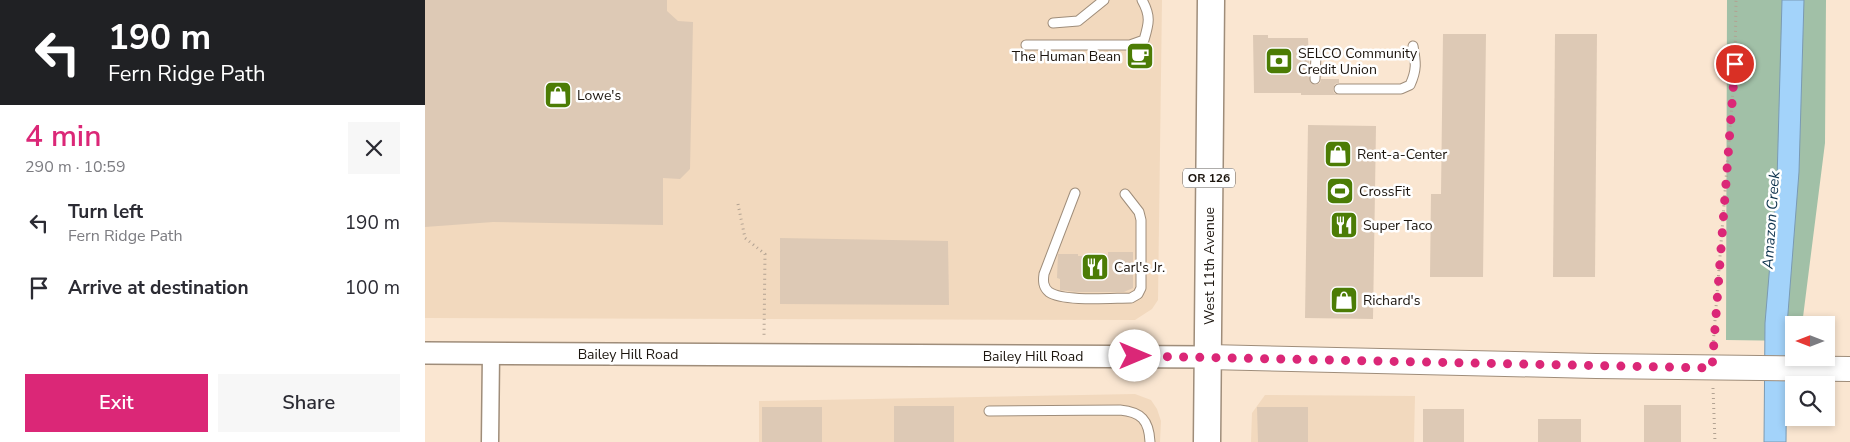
<!DOCTYPE html>
<meta charset="utf-8">
<style>
:root{--surface:#fff;--page:#f7f7f7;--text:#2b2b33;--muted:#7c7c81;--accent:#db2777}
body{margin:0;font-family:"Nunito Sans",sans-serif;background:var(--page);color:var(--text);height:100vh;display:flex;flex-direction:column;font-size:19px;white-space:nowrap}
*{box-sizing:border-box;margin:0}
p{font-size:16px;color:var(--muted)}
.icon{flex:none;width:28px;height:28px;fill:none;stroke:currentColor;stroke-width:2;stroke-linecap:round;stroke-linejoin:round}
.map{position:relative;flex:1;overflow:hidden}
.sheet{display:flex;flex-direction:column;background:var(--surface);width:425px}
.sheet>*{flex:none}
.banner{background:#202124;color:#fff;overflow:hidden}
.needle{width:32px;rotate:270deg}
.fabs{position:absolute;left:1360px;top:316px;display:grid;gap:10px}
.fabs a{display:grid;place-items:center;width:50px;height:50px;border-radius:0px;background:var(--surface);box-shadow:0 2px 8px #0003;font-size:25px}
.pin{position:absolute;display:grid;place-items:center;width:42px;height:42px;color:#fff;margin:-21px;border:2px solid #fff;border-radius:50%;box-shadow:0 1px 5px #0007}
.me{position:absolute;width:55px;margin:-28px;rotate:90deg;stroke-linejoin:round;filter:drop-shadow(0 0 4px #0008)}
.turn{display:flex;align-items:center;gap:18px;height:105px;padding:0 25px;font-size:22px}
.turn .icon{width:65px;height:65px;stroke-width:2.5}
.turn b{display:block;font-size:35px;line-height:42px}
.round{display:grid;place-items:center;flex:none;width:52px;height:52px;border-radius:0px;background:var(--page)}
.headline{display:flex;align-items:center;justify-content:space-between;height:85px;padding:0 25px}
h1{font-size:30px;font-weight:600;line-height:38px;color:var(--accent)}
.cta{display:flex;gap:10px;margin-top:auto;padding:10px 25px}
.cta a{flex:1;height:58px;border-radius:0px;background:var(--accent);color:#fff;font-size:20px;font-weight:600;line-height:58px;text-align:center}
.cta a+a{background:var(--page);color:var(--text)}
ul{padding:0;list-style:none}
li{display:flex;align-items:center;gap:15px;height:65px;padding:0 25px}
li div{flex:1}
li b{display:block;font-size:19px}
li em{font-style:normal}
main{display:flex;flex:1;min-height:0}
.map>svg:first-child{display:block}
</style>
<main>
<section class="sheet">
<div class="banner">
<div class="turn"><svg class="icon" aria-label="left" viewBox="0 0 24 24"><path d="M17 20v-9H6M10 6l-5 5 5 5"/></svg><div><b>190 m</b>Fern Ridge Path</div></div>
</div>
<div class="headline"><div><h1>4 min</h1><p>290 m · 10:59</p></div><a class="round"><svg class="icon" aria-label="close" viewBox="0 0 24 24"><path d="M6 6l12 12M18 6L6 18"/></svg></a></div>
<ul>
<li><svg class="icon" aria-label="left" viewBox="0 0 24 24"><path d="M17 20v-9H6M10 6l-5 5 5 5"/></svg><div><b>Turn left</b><p>Fern Ridge Path</p></div><em>190 m</em></li>
<li><svg class="icon" aria-label="arrive" viewBox="0 0 24 24"><path d="M6 21V4h12l-3 4 3 4H6"/></svg><div><b>Arrive at destination</b></div><em>100 m</em></li>
</ul>
<div class="cta"><a>Exit</a><a>Share</a></div>
</section>
<div class="map">
<svg width="1425" height="442" viewBox="0 0 1425 442">
<rect width="100%" height="100%" fill="#fae6d1"/>
<!-- built -->
<g fill="#f2d9be">
<path d="M 0,0 L 737,0 L 733,300 L 727,309 L 710,320 L 0,318 Z"/>
<path d="M 710,394 L 726,400 L 732,409 L 736,421 L 735,442 L 334,442 L 334,401 Z"/>
<path d="M 840,395 L 990,396 L 989,442 L 826,442 L 827,413 Z"/>
</g>
<!-- green -->
<path fill="#a1c0a7" d="M 1302,0 L 1401,0 L 1400,143 L 1377,325 L 1369,325 L 1369,341 L 1301,340 Z"/>
<!-- water -->
<path fill="#a3d3fa" stroke="#7a9ab3" d="M 1357,0 L 1379,0 L 1374,172 L 1362,326 L 1361,442 L 1339,442 L 1340,323 L 1352,180 Z"/>
<!-- building -->
<g fill="#ddc9b5">
<path d="M 0,0 L 242,0 L 242,11 L 253,21 L 268,22 L 265,169 L 255,179 L 238,178 L 238,225 L 68,222 L 0,227 Z"/>
<path d="M 1018,34 L 1061,34 L 1058,277 L 1005,277 L 1006,194 L 1016,194 Z"/>
<path d="M 1130,34 L 1172,34 L 1170,277 L 1128,277 Z"/>
<path d="M 828,35 L 843,35 L 843,38 L 883,38 L 885,82 L 890,85 L 895,83 L 896,79 L 914,79 L 914,83 L 910,84 L 908,89 L 909,93 L 913,95 L 876,95 L 876,93 L 829,93 Z"/>
<path d="M 883,125 L 951,126 L 948,319 L 880,318 Z"/>
<path d="M 355,238 L 523,241 L 524,305 L 355,304 Z"/>
<path d="M 683,252 L 708,252 L 708,288 L 699,292 L 652,292 L 635,290 L 635,279 L 632,278 L 633,254 L 653,254 L 653,256 L 683,256 Z"/>
<rect x="1219" y="405" width="37" height="37"/>
<rect x="469" y="406" width="60" height="36"/>
<rect x="337" y="407" width="60" height="35"/>
<path d="M 832,407 L 883,407 L 883,442 L 833,442 Z"/>
<rect x="998" y="409" width="41" height="33"/>
<rect x="1113" y="419" width="43" height="23"/>
</g>
<g fill="none" stroke-linecap="round" stroke-linejoin="round">
<!-- service casing -->
<g stroke="#9f8d7a" stroke-width="11">
<g id="service">
<path d="M 628,23 L 653,21 L 679,0"/>
<path d="M 601,45 L 705,45 L 719,40 C 724,23 726,16 717,0"/>
<path d="M 890,79 L 891,55"/>
<path d="M 914,89 L 976,89 L 985,85 C 992,70 991,62 988,46"/>
<path d="M 650,193 L 619,274 C 618,281 618,287 624,292 C 638,302 687,298 706,298 L 713,294 L 716,288 L 716,220 L 714,212 L 700,194"/>
<path d="M 564,411 L 695,410 C 716,412 724,420 725,442"/>
</g>
</g>
<!-- minor casing -->
<g stroke="#9f8d7a" stroke-width="19">
<path id="minor" d="M 65,442 L 66,353"/>
</g>
<!-- tertiary casing -->
<g stroke="#9f8d7a" stroke-width="24">
<path id="tertiary" d="M 0,353 L 783,357"/>
</g>
<!-- secondary casing -->
<g stroke="#9f8d7a" stroke-width="26">
<path id="secondary" d="M 783,357 L 1171,366 L 1425,369"/>
</g>
<!-- primary casing -->
<g stroke="#9f8d7a" stroke-width="29">
<path id="primary" d="M 782,442 L 786,0"/>
</g>
<!-- path -->
<g stroke="#b2a292" stroke-width="3" stroke-dasharray="1 4" stroke-linecap="butt">
<path d="M 313,204 L 320,238 L 340,254 L 339,336"/>
<path d="M 1288,346 L 1310,64 L 1311,0"/>
<path d="M 1288,388 L 1290,442"/>
</g>
<!-- service -->
<use href="#service" stroke="#fff" stroke-width="9"/>
<!-- minor -->
<use href="#minor" stroke="#fff" stroke-width="16"/>
<!-- tertiary -->
<use href="#tertiary" stroke="#fff" stroke-width="21"/>
<!-- secondary -->
<use href="#secondary" stroke="#fff" stroke-width="24"/>
<!-- primary -->
<use href="#primary" stroke="#fff" stroke-width="26"/>
</g>
<g fill="none" stroke-linecap="round" stroke-linejoin="round">
<!-- route -->
<path stroke="#db2777" stroke-width="9" stroke-dasharray="0 16.2" d="M 710,356 L 1287,368 L 1310,64"/>
</g>
<!-- icons -->
<defs>
<g id="cafe-square" transform="scale(1.4375)"><rect x="-9" y="-9" width="18" height="18" rx="4" fill="#4c7c05" stroke="#fff"/><path d="M-5.5-4.5H6V0H3Q3 3.5 0 3.5H-2.5Q-5.5 3.5-5.5 0ZM3-3.2v2h1.7v-2ZM-6 4.5H4V6H-6Z" fill="#fff"/></g>
<g id="bank-square" transform="scale(1.4375)"><rect x="-9" y="-9" width="18" height="18" rx="4" fill="#4c7c05" stroke="#fff"/><path d="M-6-4H6V4H-6ZM0-2.3a2.3 2.3 0 1 0 0 4.6a2.3 2.3 0 1 0 0-4.6Z" fill="#fff"/></g>
<g id="shop-square" transform="scale(1.4375)"><rect x="-9" y="-9" width="18" height="18" rx="4" fill="#4c7c05" stroke="#fff"/><path d="M-5-2.5h2.3a2.7 3.5 0 0 1 5.4 0H5L5.5 6h-11ZM-1.5-2.5h3a1.5 2.3 0 0 0-3 0Z" fill="#fff"/></g>
<g id="stadium-square" transform="scale(1.4375)"><rect x="-9" y="-9" width="18" height="18" rx="4" fill="#4c7c05" stroke="#fff"/><path d="M0-5a6.5 5 0 1 0 0 10a6.5 5 0 1 0 0-10ZM-3.5-1.8h7v3.6h-7Z" fill="#fff"/></g>
<g id="restaurant-square" transform="scale(1.4375)"><rect x="-9" y="-9" width="18" height="18" rx="4" fill="#4c7c05" stroke="#fff"/><path d="M-5-6h1v4h1v-4h1v4h1v-4h1v5L-1.5 .5V6h-2V.5L-5-1ZM5-6V6H3V1.5H1.5Q1.5-4 5-6Z" fill="#fff"/></g>
</defs>
<g fill-rule="evenodd">
<use href="#cafe-square" x="715" y="56"/>
<use href="#bank-square" x="854" y="61"/>
<use href="#shop-square" x="133" y="95"/>
<use href="#shop-square" x="913" y="154"/>
<use href="#stadium-square" x="915" y="191"/>
<use href="#restaurant-square" x="919" y="225"/>
<use href="#restaurant-square" x="670" y="267"/>
<use href="#shop-square" x="919" y="300"/>
</g>
<g text-anchor="middle" stroke-width="5" stroke-linejoin="round" paint-order="stroke">
<!-- shield labels -->
<rect fill="#fff" stroke="#5f5a56" stroke-width="1" x="758" y="168.5" width="52" height="19" rx="4"/>
<g font-size="12" font-weight="bold" fill="#1b140d">
<text x="784" y="182">OR 126</text>
</g>
<!-- poi labels -->
<g font-size="14" fill="#1b140d" stroke="#fff" text-anchor="start">
<text x="873" y="58">SELCO Community<tspan x="873" dy="16">Credit Union</tspan></text>
<text x="696" y="61" text-anchor="end">The Human Bean</text>
<text x="152" y="100">Lowe's</text>
<text x="932" y="159">Rent-a-Center</text>
<text x="934" y="196">CrossFit</text>
<text x="938" y="230">Super Taco</text>
<text x="689" y="272">Carl's Jr.</text>
<text x="938" y="305">Richard's</text>
</g>
<!-- street labels -->
<g font-size="14" fill="#1b140d" stroke="#fff">
<text transform="translate(784 266) rotate(-90)" y="5">West 11th Avenue</text>
<text x="203" y="359">Bailey Hill Road</text>
<text x="608" y="361">Bailey Hill Road</text>
</g>
<!-- water labels -->
<g font-size="15" font-style="italic" fill="#0f344f" stroke="#fff">
<text transform="translate(1346 220) rotate(-86)" y="5">Amazon Creek</text>
</g>
</g>
</svg>
<div class="fabs">
<a><svg class="needle" viewBox="-14 -14 28 28"><path d="M0-13l5 13h-10z" fill="#e53935"/><path d="M0 13l5-13h-10z" fill="#7c7c81"/></svg></a>
<a><svg class="icon" aria-label="search" viewBox="0 0 24 24"><circle cx="10" cy="10" r="6"/><path d="M15 15l6 6"/></svg></a>
</div>
<div class="pin" style="left:1310px;top:64px;background:#d93025"><svg class="icon" aria-label="arrive" viewBox="0 0 24 24"><path d="M6 21V4h12l-3 4 3 4H6"/></svg></div>
<svg class="me" style="left:710px;top:356px" viewBox="-20 -20 40 40"><circle r="19" fill="#fff"/><path d="M0-13L10 11 0 6-10 11z" fill="#db2777"/></svg>
</div>
</main>
